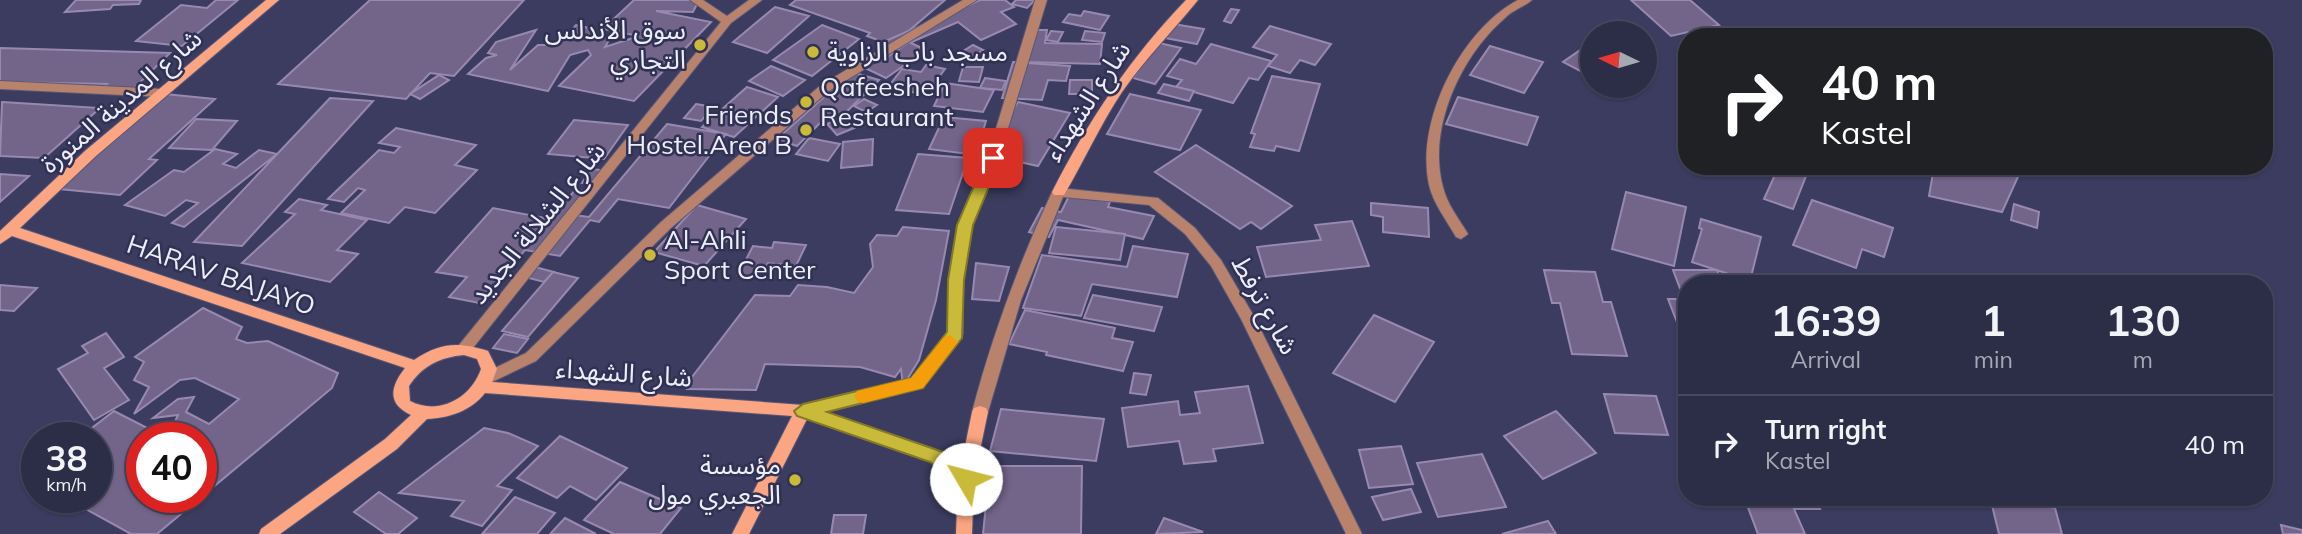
<!DOCTYPE html>
<meta charset="utf-8">
<style>
:root{--surface:#2c2d47;--page:#383952;--text:#f1f3f6;--muted:#a6a8b4;--line:#484960}
body{margin:0;font-family:Mulish,"Noto Sans Arabic",sans-serif;background:var(--page);color:var(--text);height:100vh;display:flex;flex-direction:column;font-size:26px;white-space:nowrap}
*{box-sizing:border-box;margin:0}
p{font-size:23px;color:var(--muted)}
.icon{flex:none;width:38px;height:38px;fill:none;stroke:currentColor;stroke-width:2;stroke-linecap:round;stroke-linejoin:round}
.map{position:relative;flex:1;overflow:hidden}
.side{position:absolute;left:1678px;top:275px;width:595px;height:231px;display:flex;flex-direction:column;background:var(--surface);border-radius:28px;box-shadow:0 2px 5px #0004,0 0 0 2px var(--line)}
.side>*{flex:none}
.hud{position:absolute;left:1678px;top:28px;width:595px;height:147px;border-radius:28px;box-shadow:0 2px 5px #0004,0 0 0 2px var(--line);background:#202124;color:#fff;overflow:hidden}
.needle{width:46px;rotate:275deg}
.tools{position:absolute;left:1580px;top:21px;display:grid;gap:14px}
.tools a{display:grid;place-items:center;width:77px;height:77px;border-radius:50%;background:var(--surface);box-shadow:0 2px 5px #0004,0 0 0 2px var(--line);font-size:35px}
.speed{position:absolute;left:21px;top:422px;display:flex;gap:14px;font-size:35px;font-weight:700;text-align:center}
.speed>*{display:grid;place-content:center;width:91px;height:91px;border-radius:50%;background:var(--surface);box-shadow:0 2px 5px #0004,0 0 0 2px var(--line);line-height:1}
.speed small{font-size:18px;font-weight:400}
.speed .limit{border:10px solid #d22;background:#fff;color:#111}
.pin{position:absolute;display:grid;place-items:center;width:60px;height:60px;color:#fff;margin:-30px;border-radius:14px;box-shadow:0 4px 10px #0006}
.me{position:absolute;width:77px;margin:-38px;rotate:307deg;stroke-linejoin:round;filter:drop-shadow(0 0 5px #0008)}
.turn{display:flex;align-items:center;gap:24px;height:147px;padding:0 28px;font-size:32px}
.turn .icon{width:91px;height:91px;stroke-width:2.5}
.turn b{display:block;font-size:49px;line-height:60px}
.eta{display:flex;justify-content:space-evenly;align-items:center;height:119px;text-align:center}
.eta b{font-size:42px;font-weight:700;line-height:49px}
ul{padding:0;list-style:none}
li{display:flex;align-items:center;gap:21px;height:98px;padding:0 28px;border-top:2px solid var(--line)}
li div{flex:1}
li b{display:block;font-size:26px}
li em{font-style:normal}
.map>svg:first-child{display:block}
</style>
<div class="map">
<svg width="2302" height="534" viewBox="0 0 2302 534">
<rect width="100%" height="100%" fill="#3b3c5f"/>
<!-- building -->
<g fill="#736489" stroke="#9889b0" stroke-width="2" fill-rule="evenodd">
<path d="M 76,0 L 141,0 L 139,4 L 113,5 L 110,9 L 65,12 Z"/>
<path d="M 216,0 L 238,0 L 182,46 L 136,41 L 181,5 L 207,8 Z"/>
<path d="M 370,0 L 524,0 L 454,76 L 430,73 L 406,99 L 278,84 Z"/>
<path d="M 634,0 L 699,0 L 693,12 L 656,11 L 711,22 L 634,101 L 559,86 L 591,55 L 588,50 L 570,55 L 548,91 L 468,74 L 486,58 L 497,55 L 488,53 L 496,42 L 536,30 L 510,70 L 538,45 L 558,45 L 576,25 L 589,28 L 594,36 L 611,37 L 605,47 L 639,36 L 603,29 Z"/>
<path d="M 796,0 L 945,0 L 892,45 L 867,36 L 870,33 L 790,5 Z"/>
<path d="M 980,0 L 1005,0 L 1014,7 L 1001,12 L 1016,24 L 981,40 L 958,22 L 893,50 L 883,42 Z"/>
<path d="M 1016,0 L 1035,0 L 1027,8 L 1012,4 Z"/>
<path d="M 1631,0 L 1690,0 L 1719,25 L 1671,36 Z"/>
<path d="M 775,7 L 809,16 L 767,53 L 733,42 Z"/>
<path d="M 1231,9 L 1239,10 L 1231,23 L 1224,21 Z"/>
<path d="M 1084,11 L 1109,16 L 1100,30 L 1063,22 L 1069,14 L 1081,16 Z"/>
<path d="M 1167,23 L 1204,29 L 1197,44 L 1160,37 Z"/>
<path d="M 822,25 L 859,39 L 812,76 L 773,60 Z"/>
<path d="M 1270,26 L 1331,44 L 1315,65 L 1300,60 L 1290,73 L 1268,66 L 1277,55 L 1253,47 Z"/>
<path d="M 1027,30 L 1047,30 L 1045,43 L 1102,44 L 1100,64 L 1022,62 Z"/>
<path d="M 1051,31 L 1063,32 L 1058,42 L 1046,40 Z"/>
<path d="M 1085,31 L 1105,33 L 1102,42 L 1082,40 Z"/>
<path d="M 909,42 L 926,50 L 886,78 L 861,66 L 880,53 L 887,57 Z"/>
<path d="M 1592,42 L 1592,77 L 1563,62 Z"/>
<path d="M 1159,43 L 1181,48 L 1155,84 L 1133,78 Z"/>
<path d="M 1211,44 L 1271,61 L 1258,80 L 1249,78 L 1233,103 L 1176,87 L 1182,80 L 1167,76 L 1180,59 L 1196,64 Z"/>
<path d="M 973,45 L 983,50 L 970,59 L 960,53 Z"/>
<path d="M 1490,46 L 1543,62 L 1524,93 L 1470,75 Z"/>
<path d="M 0,48 L 170,53 L 128,94 L 97,93 L 107,84 L 0,82 Z"/>
<path d="M 1013,62 L 1070,66 L 1066,81 L 1048,80 L 1042,100 L 1002,98 Z"/>
<path d="M 926,65 L 945,69 L 926,95 L 888,87 L 902,69 L 921,72 Z"/>
<path d="M 771,66 L 805,80 L 783,96 L 749,81 Z"/>
<path d="M 963,67 L 983,67 L 979,82 L 959,81 Z"/>
<path d="M 852,72 L 879,80 L 837,121 L 826,117 L 797,146 L 777,139 Z"/>
<path d="M 439,75 L 449,80 L 420,99 L 410,94 Z"/>
<path d="M 1272,76 L 1320,84 L 1299,151 L 1276,146 L 1274,151 L 1250,147 L 1255,134 L 1251,133 Z"/>
<path d="M 985,78 L 1006,81 L 1002,90 L 980,88 Z"/>
<path d="M 1070,80 L 1092,80 L 1092,94 L 1069,94 Z"/>
<path d="M 945,83 L 994,90 L 983,112 L 934,106 Z"/>
<path d="M 1164,84 L 1194,91 L 1189,101 L 1158,93 Z"/>
<path d="M 747,87 L 778,97 L 734,137 L 702,127 Z"/>
<path d="M 155,93 L 215,99 L 149,159 L 157,160 L 120,195 L 48,188 Z"/>
<path d="M 1130,94 L 1201,110 L 1180,150 L 1107,134 Z"/>
<path d="M 1458,97 L 1538,117 L 1527,145 L 1446,124 Z"/>
<path d="M 330,98 L 373,101 L 242,246 L 194,242 Z"/>
<path d="M 864,99 L 877,105 L 866,112 L 854,106 Z"/>
<path d="M 2,102 L 100,108 L 44,158 L 0,156 Z"/>
<path d="M 1018,102 L 1070,113 L 1038,166 L 984,154 Z"/>
<path d="M 696,104 L 713,107 L 701,121 L 684,118 Z"/>
<path d="M 849,115 L 859,126 L 837,135 L 827,124 Z"/>
<path d="M 944,117 L 986,121 L 976,155 L 929,149 Z"/>
<path d="M 196,119 L 237,121 L 212,150 L 169,148 Z"/>
<path d="M 574,120 L 628,125 L 604,159 L 548,154 Z"/>
<path d="M 667,124 L 726,134 L 669,208 L 618,199 L 599,222 L 590,220 L 560,256 L 525,250 L 479,303 L 449,297 L 467,277 L 436,272 L 493,208 L 550,219 L 576,189 L 593,192 L 574,215 L 589,217 Z"/>
<path d="M 396,128 L 476,145 L 455,165 L 477,170 L 435,213 L 405,207 L 389,223 L 341,213 L 365,190 L 358,188 L 344,202 L 328,199 L 379,150 L 394,153 L 400,147 L 379,143 Z"/>
<path d="M 809,138 L 840,144 L 828,161 L 796,154 Z"/>
<path d="M 873,139 L 872,165 L 841,168 L 843,142 Z"/>
<path d="M 1196,145 L 1292,206 L 1261,229 L 1251,222 L 1240,229 L 1155,172 Z"/>
<path d="M 215,149 L 237,154 L 223,164 L 236,168 L 259,150 L 277,154 L 184,227 L 172,223 L 198,203 L 186,200 L 165,216 L 125,205 L 174,170 L 184,172 Z"/>
<path d="M 918,154 L 968,158 L 949,214 L 896,210 Z"/>
<path d="M 1779,166 L 1810,166 L 1793,209 L 1764,199 Z"/>
<path d="M 1913,166 L 2013,166 L 2022,168 L 2002,212 L 1929,196 L 1933,173 L 1913,170 Z"/>
<path d="M 591,169 L 611,171 L 602,185 L 582,183 Z"/>
<path d="M 0,174 L 29,176 L 0,202 Z"/>
<path d="M 1626,192 L 1686,207 L 1674,266 L 1612,249 Z"/>
<path d="M 1070,194 L 1110,202 L 1108,207 L 1154,216 L 1143,239 L 1058,220 L 1049,237 L 1029,232 L 1042,208 L 1061,212 Z"/>
<path d="M 299,199 L 327,205 L 321,210 L 367,220 L 337,250 L 358,254 L 330,282 L 242,263 L 295,214 L 285,212 Z"/>
<path d="M 1812,200 L 1893,228 L 1884,257 L 1862,249 L 1856,268 L 1793,245 Z"/>
<path d="M 1371,203 L 1428,208 L 1429,237 L 1383,232 L 1383,217 L 1371,215 Z"/>
<path d="M 2014,204 L 2039,212 L 2037,228 L 2011,220 Z"/>
<path d="M 697,205 L 746,219 L 704,266 L 654,252 Z"/>
<path d="M 1701,219 L 1761,237 L 1750,281 L 1692,262 L 1702,229 L 1699,228 Z"/>
<path d="M 1352,221 L 1369,266 L 1266,277 L 1257,247 L 1321,240 L 1315,225 Z"/>
<path d="M 903,227 L 949,231 L 936,300 L 919,360 L 903,386 L 901,369 L 895,377 L 860,367 L 765,364 L 756,390 L 687,389 L 692,377 L 755,295 L 790,296 L 798,285 L 827,287 L 854,293 L 873,267 L 870,244 L 877,235 L 897,236 Z"/>
<path d="M 1056,227 L 1125,234 L 1120,260 L 1049,253 Z"/>
<path d="M 774,242 L 806,245 L 796,266 L 768,263 L 761,277 L 738,275 L 753,246 L 772,248 Z"/>
<path d="M 1133,246 L 1188,254 L 1177,297 L 1092,284 L 1081,316 L 1023,308 L 1042,255 L 1127,267 Z"/>
<path d="M 976,263 L 1009,267 L 999,301 L 972,299 Z"/>
<path d="M 535,267 L 554,272 L 544,282 L 525,277 Z"/>
<path d="M 1544,270 L 1595,272 L 1603,302 L 1611,302 L 1627,356 L 1572,354 L 1560,303 L 1552,303 Z"/>
<path d="M 1673,270 L 1717,270 L 1723,284 L 1687,284 L 1687,348 L 1668,299 L 1684,299 Z"/>
<path d="M 553,272 L 578,278 L 528,337 L 502,331 Z"/>
<path d="M 0,285 L 37,288 L 14,311 L 0,310 Z"/>
<path d="M 1093,295 L 1162,307 L 1154,331 L 1084,318 Z"/>
<path d="M 203,308 L 242,327 L 236,339 L 247,343 L 268,341 L 338,373 L 332,388 L 157,534 L 131,534 L 64,497 L 96,497 L 96,438 L 84,438 L 88,431 L 114,411 L 151,430 L 172,428 L 178,415 L 153,418 L 178,399 L 194,397 L 186,412 L 209,424 L 239,399 L 195,378 L 180,380 L 134,414 L 149,387 L 134,380 L 144,362 L 135,357 ZM 142,438 L 201,438 L 201,497 L 142,497 Z"/>
<path d="M 1025,310 L 1115,328 L 1112,338 L 1133,342 L 1123,371 L 1046,355 L 1047,352 L 1009,344 Z"/>
<path d="M 1374,315 L 1434,342 L 1395,402 L 1333,373 Z"/>
<path d="M 106,333 L 124,357 L 104,368 L 129,400 L 94,420 L 58,369 L 88,353 L 82,346 Z"/>
<path d="M 504,334 L 528,339 L 517,353 L 493,348 Z"/>
<path d="M 1134,373 L 1151,375 L 1146,395 L 1130,393 Z"/>
<path d="M 1248,386 L 1263,443 L 1213,449 L 1216,461 L 1184,464 L 1179,441 L 1128,447 L 1122,408 L 1178,401 L 1180,415 L 1200,413 L 1195,392 Z"/>
<path d="M 1604,394 L 1656,396 L 1668,435 L 1615,433 Z"/>
<path d="M 1001,409 L 1104,419 L 1096,461 L 990,451 Z"/>
<path d="M 1556,411 L 1596,453 L 1543,479 L 1504,436 Z"/>
<path d="M 484,428 L 508,433 L 538,446 L 497,486 L 512,490 L 482,526 L 451,516 L 464,501 L 399,493 Z"/>
<path d="M 560,436 L 627,468 L 596,500 L 570,486 L 557,498 L 517,478 Z"/>
<path d="M 1401,446 L 1413,484 L 1369,488 L 1359,450 Z"/>
<path d="M 1482,454 L 1506,507 L 1438,517 L 1417,463 Z"/>
<path d="M 990,466 L 1082,466 L 1081,534 L 983,534 Z"/>
<path d="M 620,482 L 681,508 L 660,534 L 614,534 L 584,520 Z"/>
<path d="M 1411,489 L 1421,512 L 1383,520 L 1372,497 Z"/>
<path d="M 379,492 L 417,518 L 398,534 L 386,534 L 354,512 Z"/>
<path d="M 515,497 L 555,513 L 537,534 L 482,534 Z"/>
<path d="M 1744,497 L 1814,497 L 1820,509 L 1794,509 L 1805,534 L 1758,534 Z"/>
<path d="M 1990,497 L 2055,508 L 2062,534 L 1999,534 Z"/>
<path d="M 834,515 L 866,515 L 863,534 L 831,534 Z"/>
<path d="M 565,518 L 596,534 L 550,534 Z"/>
<path d="M 1164,518 L 1203,532 L 1156,534 Z"/>
<path d="M 1548,521 L 1556,534 L 1502,534 Z"/>
<path d="M 2281,525 L 2302,530 L 2302,534 L 2283,534 Z"/>
</g>
<g fill="none" stroke-linecap="round" stroke-linejoin="round">
<!-- street casing -->
<g stroke="#575878" stroke-width="2">
<g id="street">
<path d="M 690,0 L 703,0 L 727,16 L 749,0 L 762,0 L 731,23 L 469,353 L 459,353 L 457,349 L 459,345 L 721,22 Z"/>
<path d="M 963,0 L 977,0 L 829,91 L 671,228 L 536,361 L 492,382 L 482,382 L 479,378 L 482,374 L 526,353 L 661,222 L 821,85 Z"/>
<path d="M 1035,0 L 1047,0 L 999,158 L 972,224 L 963,280 L 963,334 L 961,338 L 922,387 L 803,417 L 797,415 L 795,411 L 797,407 L 803,405 L 912,378 L 949,333 L 949,280 L 958,224 L 987,158 Z"/>
<path d="M 1518,0 L 1532,0 C 1524,7 1513,10 1505,18 C 1461,56 1427,128 1443,187 C 1447,204 1459,219 1468,234 L 1461,239 L 1456,237 C 1447,221 1433,203 1429,185 C 1415,121 1461,30 1518,0 Z"/>
<path d="M 0,81 L 163,89 L 169,93 L 163,97 L 0,89 Z"/>
<path d="M 1059,188 L 1158,198 L 1195,228 L 1221,260 L 1255,318 L 1362,534 L 1346,534 L 1241,319 L 1211,266 L 1185,234 L 1149,205 L 1063,197 L 1021,300 L 988,412 L 986,416 L 980,418 L 974,416 L 972,412 C 992,336 1019,263 1052,192 Z"/>
</g>
</g>
<!-- secondary casing -->
<g stroke="#575878" stroke-width="2">
<g id="secondary">
<path d="M 266,0 L 279,0 L 96,156 L 20,228 L 414,360 C 441,342 459,342 488,351 L 497,369 L 492,382 L 803,405 L 943,452 L 961,466 L 972,412 L 974,408 L 980,406 L 986,408 L 988,412 L 974,479 L 972,534 L 956,534 L 958,482 L 931,462 L 807,419 L 749,534 L 732,534 L 792,416 L 485,393 C 471,411 449,418 427,419 L 397,449 L 280,534 L 259,534 L 261,529 L 385,439 L 411,415 C 387,404 390,387 405,368 L 12,236 L 0,244 L 0,231 L 86,150 ZM 464,355 L 477,359 L 481,369 C 471,398 439,416 410,401 L 409,386 C 422,366 440,357 464,355 Z"/>
<path d="M 1186,0 L 1198,0 C 1173,31 1145,59 1122,92 C 1100,125 1084,161 1064,195 L 1054,195 L 1052,192 C 1088,121 1131,57 1186,0 Z"/>
</g>
</g>
<!-- street -->
<use href="#street" fill="#b9826c" fill-rule="evenodd"/>
<!-- secondary -->
<use href="#secondary" fill="#fca583" fill-rule="evenodd"/>
</g>
<!-- route -->
<path fill="#c9ba3a" stroke="#837926" stroke-width="2" d="M 993,153 L 1001,158 L 973,225 L 964,280 L 962,338 L 923,388 L 827,412 L 943,452 L 972,474 L 975,479 L 972,485 L 966,487 L 930,462 L 797,416 L 794,411 L 803,404 L 911,378 L 947,332 L 948,280 L 957,225 L 986,158 Z"/>
<!-- slow -->
<path fill="#f59e0b" d="M 950,335 L 958,342 L 923,388 L 863,403 L 857,401 L 854,396 L 857,391 L 911,378 L 944,337 Z"/>
<!-- markers -->
<g fill="#c9ba3a" stroke="#313154" stroke-width="2.5">
<circle cx="700" cy="45" r="7"/>
<circle cx="813" cy="52" r="7"/>
<circle cx="806" cy="102" r="7"/>
<circle cx="806" cy="130" r="7"/>
<circle cx="650" cy="255" r="7"/>
<circle cx="795" cy="480" r="7"/>
</g>
<g text-anchor="middle" stroke-width="5" stroke-linejoin="round" paint-order="stroke">
<!-- poi labels -->
<g font-size="26" fill="#edeefb" stroke="#313154" text-anchor="end">
<text x="686" y="39">سوق الأندلس<tspan x="686" dy="30">التجاري</tspan></text>
<text x="827" y="61" text-anchor="start">مسجد باب الزاوية</text>
<text x="820" y="96" text-anchor="start">Qafeesheh<tspan x="820" dy="30">Restaurant</tspan></text>
<text x="792" y="124">Friends<tspan x="792" dy="30">Hostel.Area B</tspan></text>
<text x="664" y="249" text-anchor="start">Al-Ahli<tspan x="664" dy="30">Sport Center</tspan></text>
<text x="781" y="474">مؤسسة<tspan x="781" dy="30">الجعبري مول</tspan></text>
</g>
<!-- street labels -->
<g font-size="26" fill="#edeefb" stroke="#313154">
<text transform="translate(121 101) rotate(-41)" y="9">شارع المدينة المنورة</text>
<text transform="translate(1087 101) rotate(-57)" y="9">شارع الشهداء</text>
<text transform="translate(537 223) rotate(-51)" y="9">شارع الشلالة الجديد</text>
<text transform="translate(221 275) rotate(19)" y="9">HARAV BAJAYO</text>
<text transform="translate(1265 305) rotate(61)" y="9">شارع ترفط</text>
<text transform="translate(624 373) rotate(4)" y="9">شارع الشهداء</text>
</g>
</g>
</svg>
<div class="tools">
<a><svg class="needle" viewBox="-14 -14 28 28"><path d="M0-13l5 13h-10z" fill="#e53935"/><path d="M0 13l5-13h-10z" fill="#a6a8b4"/></svg></a>
</div>
<div class="speed"><div>38<small>km/h</small></div><div class="limit">40</div></div>
<div class="pin" style="left:993px;top:158px;background:#d93025"><svg class="icon" aria-label="arrive" viewBox="0 0 24 24"><path d="M6 21V4h12l-3 4 3 4H6"/></svg></div>
<svg class="me" style="left:966px;top:479px" viewBox="-20 -20 40 40"><circle r="19" fill="#fff"/><path d="M0-13L10 11 0 6-10 11z" fill="#c9ba3a"/></svg>
<div class="hud">
<div class="turn"><svg class="icon" aria-label="right" viewBox="0 0 24 24"><path d="M7 20v-9h11M14 6l5 5-5 5"/></svg><div><b>40 m</b>Kastel</div></div>
</div>
<section class="side">
<div class="eta">
<div><b>16:39</b><p>Arrival</p></div>
<div><b>1</b><p>min</p></div>
<div><b>130</b><p>m</p></div>
</div>
<ul>
<li><svg class="icon" aria-label="right" viewBox="0 0 24 24"><path d="M7 20v-9h11M14 6l5 5-5 5"/></svg><div><b>Turn right</b><p>Kastel</p></div><em>40 m</em></li>
</ul>
</section>
</div>
